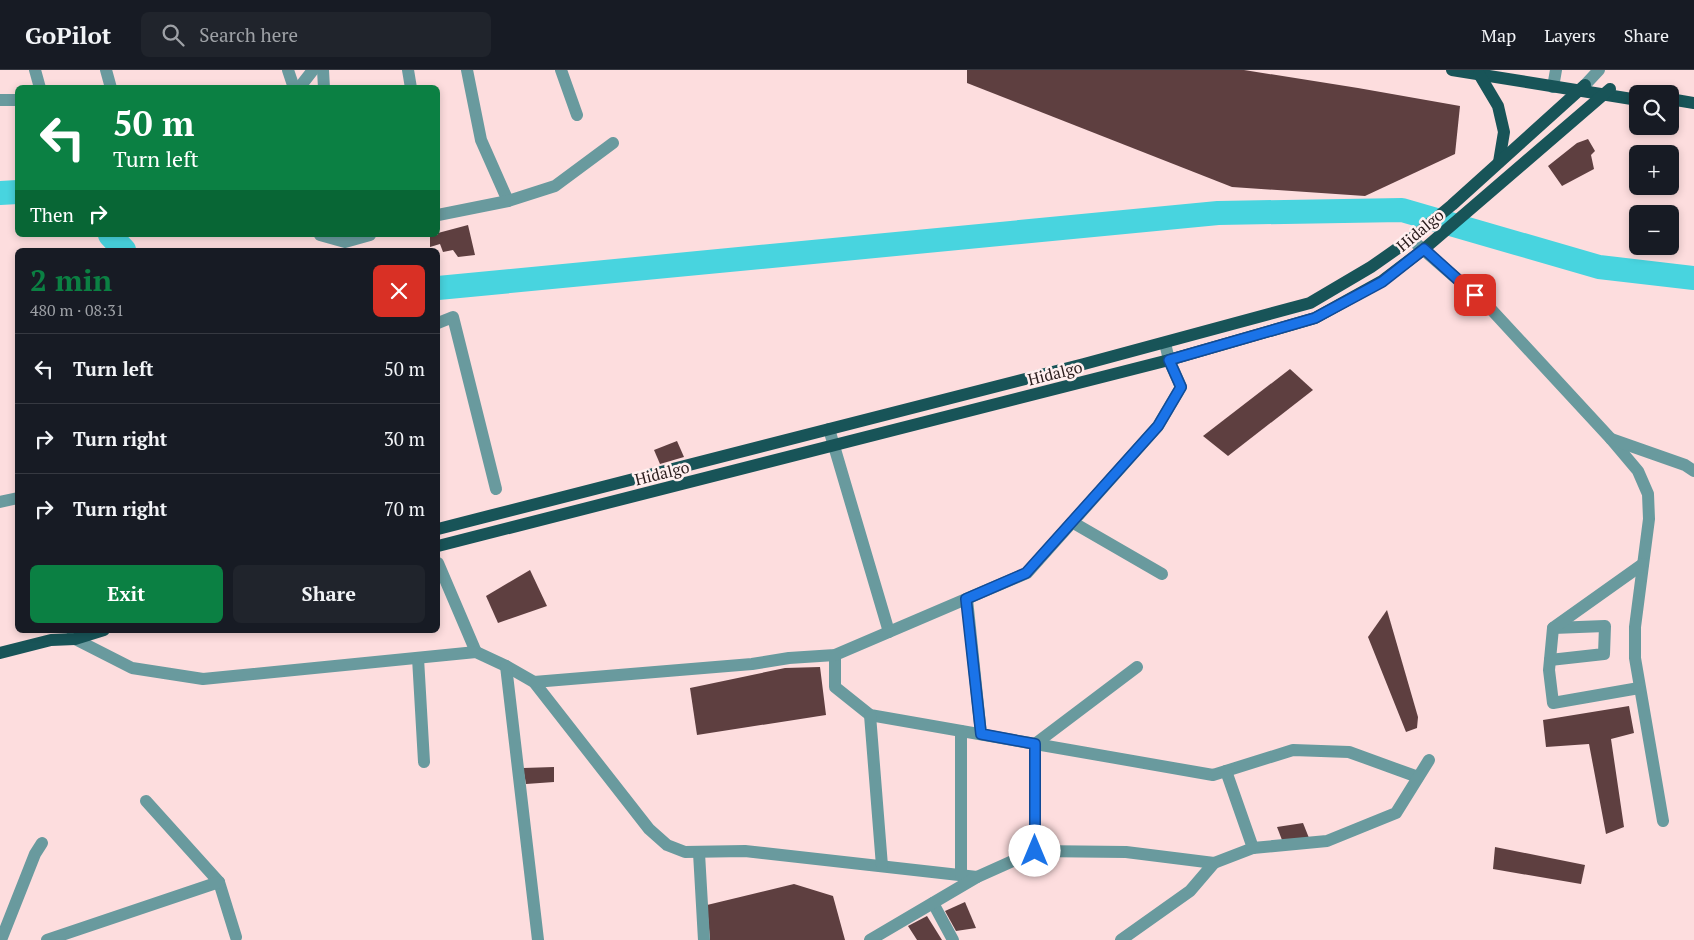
<!DOCTYPE html>
<meta charset="utf-8">
<style>
:root{--surface:#171b24;--page:#20242c;--text:#f1f3f6;--muted:#9ea1a6;--line:#363941;--accent:#0b8043}
body{margin:0;font-family:"PT Serif",serif;background:var(--page);color:var(--text);height:100vh;display:flex;flex-direction:column;font-size:19px;white-space:nowrap}
*{box-sizing:border-box;margin:0}
p{font-size:16px;color:var(--muted)}
.icon{flex:none;width:28px;height:28px;fill:none;stroke:currentColor;stroke-width:2;stroke-linecap:round;stroke-linejoin:round}
.map{position:relative;flex:1;overflow:hidden}
.details{position:absolute;left:15px;top:178px;width:425px;height:385px;display:flex;flex-direction:column;background:var(--surface);border-radius:8px;box-shadow:0 2px 8px #0003}
.details>*{flex:none}
.banner{position:absolute;left:15px;top:15px;width:425px;height:152px;border-radius:8px;box-shadow:0 2px 8px #0003;background:#0b8043;color:#fff;overflow:hidden}
.controls{position:absolute;left:1629px;top:15px;display:grid;gap:10px}
.controls a{display:grid;place-items:center;width:50px;height:50px;border-radius:8px;background:var(--surface);box-shadow:0 2px 8px #0003;font-size:25px}
.pin{position:absolute;display:grid;place-items:center;width:42px;height:42px;color:#fff;margin:-21px;border-radius:10px;box-shadow:0 2px 8px #0006}
.me{position:absolute;width:55px;margin:-28px;rotate:0deg;stroke-linejoin:round;filter:drop-shadow(0 0 4px #0008)}
.turn{display:flex;align-items:center;gap:18px;height:105px;padding:0 15px;font-size:22px}
.turn .icon{width:65px;height:65px;stroke-width:2.5}
.turn b{display:block;font-size:35px;line-height:42px}
.then{display:flex;align-items:center;height:48px;padding:0 15px;background:#0003;gap:10px;font-size:19px}
.round{display:grid;place-items:center;flex:none;width:52px;height:52px;border-radius:8px;background:var(--page)}
.summary{display:flex;align-items:center;justify-content:space-between;height:85px;padding:0 15px}
h1{font-size:30px;font-weight:600;line-height:38px;color:var(--accent)}
.primary-button{display:flex;gap:10px;margin-top:auto;padding:10px 15px}
.primary-button a{flex:1;height:58px;border-radius:8px;background:var(--accent);color:#fff;font-size:20px;font-weight:600;line-height:58px;text-align:center}
.primary-button a+a{background:var(--page);color:var(--text)}
ul{padding:0;list-style:none}
li{display:flex;align-items:center;gap:15px;height:70px;padding:0 15px;border-top:1px solid var(--line)}
li div{flex:1}
li b{display:block;font-size:19px}
li em{font-style:normal}
header{display:flex;align-items:center;gap:30px;box-sizing:border-box;height:70px;padding:0 25px;background:var(--surface);border-bottom:1px solid var(--line)}
header strong{font-size:24px}
nav{display:flex;gap:28px;margin-inline-start:auto;font-size:18px}
.search{width:350px;height:45px;background:var(--page);display:flex;align-items:center;gap:12px;box-sizing:border-box;padding:0 18px;border-radius:8px;color:var(--muted);font-size:19px}
.map>svg:first-child{display:block}
</style>
<header>
<strong>GoPilot</strong>
<div class="search"><svg class="icon" aria-label="search" viewBox="0 0 24 24"><circle cx="10" cy="10" r="6"/><path d="M15 15l6 6"/></svg>Search here</div>
<nav><a>Map</a><a>Layers</a><a>Share</a></nav>
</header>
<div class="map">
<svg width="1694" height="870" viewBox="0 0 1694 870">
<rect width="100%" height="100%" fill="#fdddde"/>
<g fill="none" stroke-linecap="round" stroke-linejoin="round">
<!-- river -->
<g stroke="#48d4df" stroke-width="24">
<path d="M 0,123 L 18,122"/>
<path d="M 110,165 L 124,180"/>
<path d="M 438,218 L 1218,143 L 1402,140 L 1599,197 L 1694,208"/>
</g>
</g>
<!-- building -->
<g fill="#5e3f40">
<path d="M 967,0 L 1244,0 L 1358,18 L 1460,36 L 1455,84 L 1365,126 L 1232,117 L 967,13 Z"/>
<path d="M 1588,69 L 1595,81 L 1591,85 L 1594,99 L 1562,116 L 1548,96 L 1577,73 Z"/>
<path d="M 468,155 L 475,185 L 458,187 L 453,180 L 443,182 L 440,174 L 430,177 L 430,165 L 438,165 L 438,163 Z"/>
<path d="M 1290,299 L 1313,320 L 1228,386 L 1203,366 Z"/>
<path d="M 677,371 L 684,387 L 660,394 L 654,380 Z"/>
<path d="M 530,500 L 547,536 L 498,553 L 486,526 Z"/>
<path d="M 1387,540 L 1418,647 L 1417,658 L 1406,662 L 1368,567 Z"/>
<path d="M 820,597 L 826,645 L 697,665 L 690,618 L 785,598 Z"/>
<path d="M 1629,636 L 1634,663 L 1611,669 L 1624,757 L 1606,764 L 1589,674 L 1546,677 L 1543,650 Z"/>
<path d="M 554,697 L 554,712 L 526,714 L 523,698 Z"/>
<path d="M 1303,753 L 1309,768 L 1282,770 L 1277,757 Z"/>
<path d="M 1495,777 L 1585,795 L 1581,814 L 1493,799 Z"/>
<path d="M 794,814 L 833,826 L 845,870 L 710,870 L 707,835 Z"/>
<path d="M 965,832 L 976,858 L 956,861 L 945,841 Z"/>
<path d="M 927,846 L 942,870 L 917,870 L 908,856 Z"/>
</g>
<g fill="none" stroke-linecap="round" stroke-linejoin="round">
<!-- minor -->
<g stroke="#699a9e" stroke-width="12">
<path d="M 35,0 L 40,18"/>
<path d="M 106,0 L 111,18"/>
<path d="M 288,0 L 294,18"/>
<path d="M 323,0 L 324,18"/>
<path d="M 408,0 L 411,18"/>
<path d="M 467,0 L 481,70 L 508,131"/>
<path d="M 561,0 L 577,45"/>
<path d="M 1585,15 L 1599,0"/>
<path d="M 1553,17 L 1556,0"/>
<path d="M 299,18 L 313,0"/>
<path d="M 0,30 L 18,30"/>
<path d="M 438,145 L 508,131 L 555,116 L 613,73"/>
<path d="M 320,165 L 345,172 L 370,165"/>
<path d="M 1411,169 L 1488,236 L 1611,369 L 1638,401 L 1648,424 L 1649,449 L 1635,557 L 1635,588 L 1663,751"/>
<path d="M 438,253 L 453,247 L 496,419"/>
<path d="M 829,359 L 889,562"/>
<path d="M 1611,369 L 1685,395 L 1694,401"/>
<path d="M 0,432 L 18,428"/>
<path d="M 1072,452 L 1162,504"/>
<path d="M 438,493 L 476,582"/>
<path d="M 967,529 L 981,664"/>
<path d="M 72,560 L 75,569 L 132,598 L 203,609 L 476,582 L 506,596 L 534,612 L 649,759 L 667,775 L 685,782 L 745,781 L 977,807"/>
<path d="M 835,585 L 835,617 L 870,645 L 1213,705 L 1293,680 L 1349,682 L 1418,707"/>
<path d="M 418,588 L 424,692"/>
<path d="M 1550,590 L 1604,584 L 1605,556 L 1553,558"/>
<path d="M 506,596 L 538,870"/>
<path d="M 534,612 L 752,594 L 789,588 L 835,585 L 1027,503 L 1158,356 L 1181,317 L 1169,290 L 1165,273"/>
<path d="M 1639,618 L 1553,633 L 1549,600 L 1553,558 L 1643,494"/>
<path d="M 870,645 L 882,796"/>
<path d="M 1226,701 L 1253,778"/>
<path d="M 146,731 L 219,812 L 236,867"/>
<path d="M 1035,781 L 1035,674 L 1137,597"/>
<path d="M 699,783 L 704,870"/>
<path d="M 961,805 L 961,661"/>
<path d="M 933,833 L 953,870"/>
<path d="M 1,870 L 35,784 L 42,773"/>
<path d="M 47,870 L 219,812"/>
<path d="M 870,870 L 977,807 L 1035,781 L 1126,782 L 1214,793 L 1253,778 L 1327,771 L 1396,743 L 1429,690"/>
<path d="M 1121,870 L 1190,821 L 1214,793"/>
</g>
<!-- major -->
<g stroke="#185458" stroke-width="12">
<path d="M 1452,0 L 1638,30"/>
<path d="M 1479,4 L 1498,36 L 1504,62 L 1499,92"/>
<path d="M 1670,29 L 1694,33"/>
<path d="M 438,459 L 1084,294 L 1310,233 L 1371,197 L 1411,169 L 1452,135 L 1585,15"/>
<path d="M 438,476 L 1169,290 L 1315,248 L 1382,211 L 1424,179 L 1610,19"/>
<path d="M 0,583 L 51,570 L 75,569 L 104,560"/>
</g>
</g>
<g fill="none" stroke-linecap="round" stroke-linejoin="round">
<!-- route casing -->
<g stroke="#114b97" stroke-width="12">
<path id="route" d="M 1035,781 L 1035,674 L 981,664 L 966,529 L 1026,503 L 1158,356 L 1181,317 L 1169,290 L 1315,248 L 1382,212 L 1424,179 L 1475,225"/>
</g>
<!-- route -->
<use href="#route" stroke="#1a73e8" stroke-width="9"/>
</g>
<g text-anchor="middle" stroke-width="5" stroke-linejoin="round" paint-order="stroke">
<!-- street labels -->
<g font-size="16" fill="#291b1b" stroke="#ffefef">
<text transform="translate(1420 160) rotate(-40)" y="6">Hidalgo</text>
<text transform="translate(1055 303) rotate(-14)" y="6">Hidalgo</text>
<text transform="translate(662 403) rotate(-14)" y="6">Hidalgo</text>
</g>
</g>
</svg>
<div class="controls">
<a><svg class="icon" aria-label="search" viewBox="0 0 24 24"><circle cx="10" cy="10" r="6"/><path d="M15 15l6 6"/></svg></a>
<a>+</a>
<a>−</a>
</div>
<div class="pin" style="left:1475px;top:225px;background:#d93025"><svg class="icon" aria-label="arrive" viewBox="0 0 24 24"><path d="M6 21V4h12l-3 4 3 4H6"/></svg></div>
<svg class="me" style="left:1035px;top:781px" viewBox="-20 -20 40 40"><circle r="19" fill="#fff"/><path d="M0-13L10 11 0 6-10 11z" fill="#1a73e8"/></svg>
<div class="banner">
<div class="turn"><svg class="icon" aria-label="left" viewBox="0 0 24 24"><path d="M17 20v-9H6M10 6l-5 5 5 5"/></svg><div><b>50 m</b>Turn left</div></div>
<div class="then">Then<svg class="icon" aria-label="right" viewBox="0 0 24 24"><path d="M7 20v-9h11M14 6l5 5-5 5"/></svg></div>
</div>
<section class="details">
<div class="summary"><div><h1>2 min</h1><p>480 m · 08:31</p></div><a class="round" style="background:#d93025;color:#fff"><svg class="icon" aria-label="close" viewBox="0 0 24 24"><path d="M6 6l12 12M18 6L6 18"/></svg></a></div>
<ul>
<li><svg class="icon" aria-label="left" viewBox="0 0 24 24"><path d="M17 20v-9H6M10 6l-5 5 5 5"/></svg><div><b>Turn left</b></div><em>50 m</em></li>
<li><svg class="icon" aria-label="right" viewBox="0 0 24 24"><path d="M7 20v-9h11M14 6l5 5-5 5"/></svg><div><b>Turn right</b></div><em>30 m</em></li>
<li><svg class="icon" aria-label="right" viewBox="0 0 24 24"><path d="M7 20v-9h11M14 6l5 5-5 5"/></svg><div><b>Turn right</b></div><em>70 m</em></li>
</ul>
<div class="primary-button"><a>Exit</a><a>Share</a></div>
</section>
</div>
